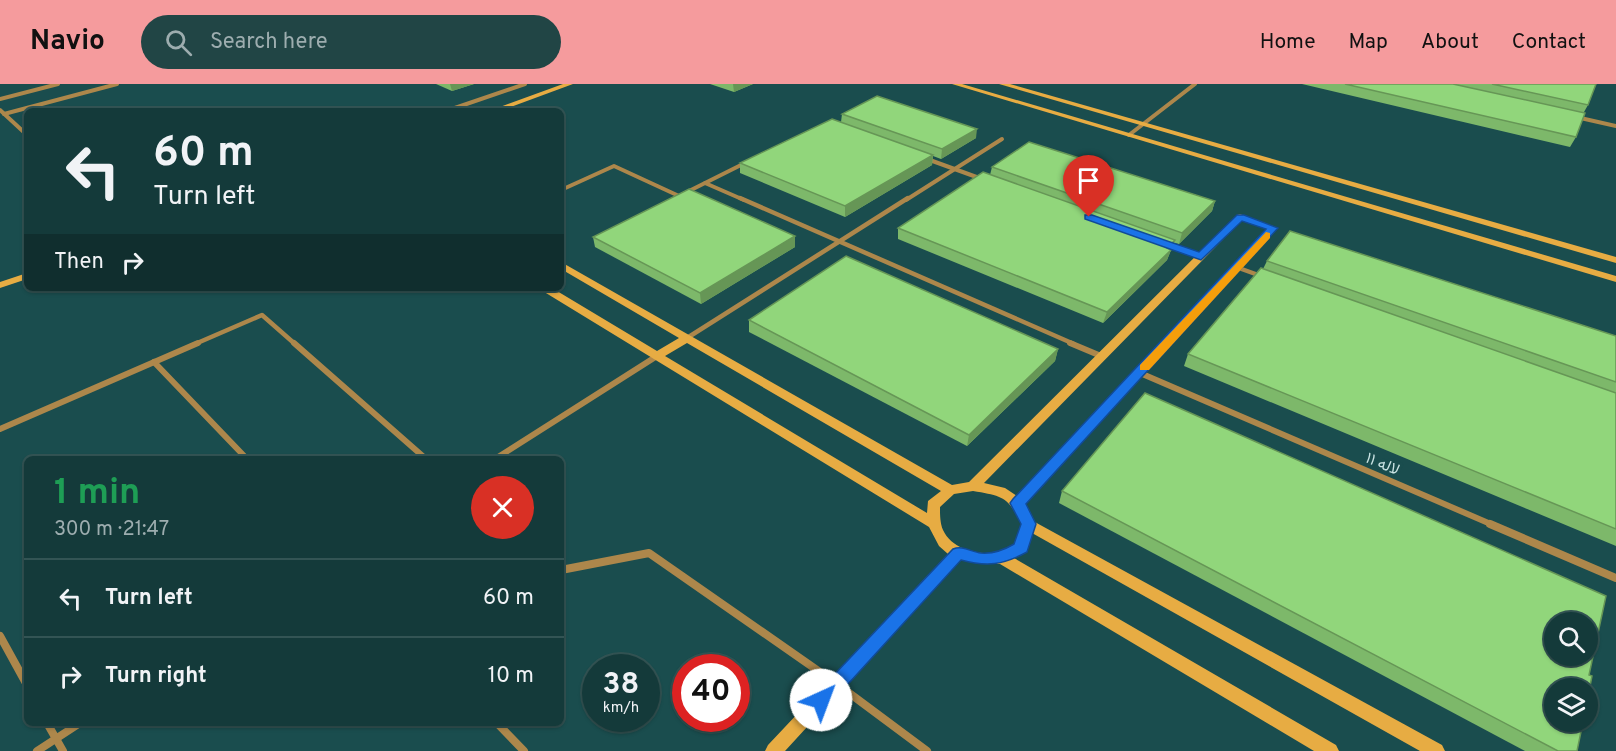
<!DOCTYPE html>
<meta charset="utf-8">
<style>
:root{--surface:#143a3a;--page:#214545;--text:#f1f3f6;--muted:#9dadaf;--line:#335454;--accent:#f59b9d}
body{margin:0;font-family:Overpass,Vazirmatn,sans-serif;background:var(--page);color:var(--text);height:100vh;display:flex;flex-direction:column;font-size:22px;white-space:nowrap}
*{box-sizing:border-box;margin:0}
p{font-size:20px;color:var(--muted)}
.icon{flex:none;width:33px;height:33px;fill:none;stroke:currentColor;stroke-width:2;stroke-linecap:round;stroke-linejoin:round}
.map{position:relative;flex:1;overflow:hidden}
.sheet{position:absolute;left:24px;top:372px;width:540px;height:270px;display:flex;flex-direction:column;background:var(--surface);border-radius:9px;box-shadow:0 2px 4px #0004,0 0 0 2px var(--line)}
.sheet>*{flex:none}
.guide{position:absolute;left:24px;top:24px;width:540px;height:183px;border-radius:9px;box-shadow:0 2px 4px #0004,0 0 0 2px var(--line);background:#143a3a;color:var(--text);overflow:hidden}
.tools{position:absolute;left:1544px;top:528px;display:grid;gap:12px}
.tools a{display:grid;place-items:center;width:54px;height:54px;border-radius:50%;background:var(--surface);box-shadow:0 2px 4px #0004,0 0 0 2px var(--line);font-size:30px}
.speed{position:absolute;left:582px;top:570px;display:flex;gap:12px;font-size:30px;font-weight:700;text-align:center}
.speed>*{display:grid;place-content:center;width:78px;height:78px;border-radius:50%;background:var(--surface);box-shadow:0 2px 4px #0004,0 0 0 2px var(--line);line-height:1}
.speed small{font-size:15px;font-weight:400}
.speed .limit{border:9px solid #d22;background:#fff;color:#111}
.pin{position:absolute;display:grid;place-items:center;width:51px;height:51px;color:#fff;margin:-62px -26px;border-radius:50% 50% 50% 0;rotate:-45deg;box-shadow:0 0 6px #0007}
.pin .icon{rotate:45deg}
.me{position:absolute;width:66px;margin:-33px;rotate:43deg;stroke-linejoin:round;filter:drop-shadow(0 0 4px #0008)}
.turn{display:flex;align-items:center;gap:21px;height:126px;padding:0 30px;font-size:27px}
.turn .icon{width:78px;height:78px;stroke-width:2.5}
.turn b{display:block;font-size:42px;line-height:51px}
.then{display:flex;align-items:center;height:57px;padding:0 30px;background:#0003;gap:12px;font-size:22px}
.round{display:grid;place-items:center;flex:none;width:63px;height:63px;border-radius:32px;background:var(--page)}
.overview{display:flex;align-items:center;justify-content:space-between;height:102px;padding:0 30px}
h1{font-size:36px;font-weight:700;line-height:45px;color:#1e9e55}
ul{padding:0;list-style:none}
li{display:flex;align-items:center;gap:18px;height:78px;padding:0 30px;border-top:2px solid var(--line)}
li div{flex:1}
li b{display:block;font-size:22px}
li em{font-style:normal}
header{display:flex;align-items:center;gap:36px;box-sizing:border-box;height:84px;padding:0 30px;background:var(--accent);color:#111}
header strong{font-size:28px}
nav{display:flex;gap:33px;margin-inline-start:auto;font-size:21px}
.search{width:420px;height:54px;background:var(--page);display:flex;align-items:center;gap:15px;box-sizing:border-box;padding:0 21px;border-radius:33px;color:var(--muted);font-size:22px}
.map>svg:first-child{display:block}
</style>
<header>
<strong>Navio</strong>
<div class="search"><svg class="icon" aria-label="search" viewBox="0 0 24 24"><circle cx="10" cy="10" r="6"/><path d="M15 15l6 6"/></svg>Search here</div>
<nav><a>Home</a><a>Map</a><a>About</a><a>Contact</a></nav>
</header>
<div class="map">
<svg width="1616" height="667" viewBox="0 0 1616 667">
<rect width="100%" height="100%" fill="#1a4d4e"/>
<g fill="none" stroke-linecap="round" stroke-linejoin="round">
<!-- street-far3 -->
<g stroke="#ad874b" stroke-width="4">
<path d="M 0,15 L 58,0"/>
<path d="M 0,26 L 27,51"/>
<path d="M 446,27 L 525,0"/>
<path d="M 4,30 L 117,0"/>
<path d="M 1576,33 L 1616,42"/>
<path d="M 1129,51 L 1195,0"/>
<path d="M 927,75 L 982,95"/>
<path d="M 561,106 L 614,82 L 679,112 L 705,99"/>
<path d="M 744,116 L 705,99 L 747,78"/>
<path d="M 906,116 L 1002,55"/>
</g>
<!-- street-far2 -->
<g stroke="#ad874b" stroke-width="4.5">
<path d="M 740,114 L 1074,260"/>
<path d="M 1167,161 L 1201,173"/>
<path d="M 1236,183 L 1261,192"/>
<path d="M 687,254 L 908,114"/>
<path d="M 195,260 L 262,231 L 295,260"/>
</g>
<!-- street-far1 -->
<g stroke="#ad874b" stroke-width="6">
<path d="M 294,259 L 426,375"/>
<path d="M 1070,259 L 1101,272"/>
<path d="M 154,278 L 247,375"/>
<path d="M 1140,289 L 1493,441"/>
<path d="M 0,345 L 198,259"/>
<path d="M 495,375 L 657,272"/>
</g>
<!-- street -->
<g stroke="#ad874b" stroke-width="8">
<path d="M 1490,440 L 1616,494"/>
<path d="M 561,486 L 649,469 L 837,600 L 927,667"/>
<path d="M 0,552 L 27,601"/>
<path d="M 47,639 L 63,667"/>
<path d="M 497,639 L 524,667"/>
<path d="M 37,667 L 80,639"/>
</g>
<!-- secondary -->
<g fill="#e7ac43" fill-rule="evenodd">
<path d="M 563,0 L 573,0 L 500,27 L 489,27 Z"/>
<path d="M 952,0 L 962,0 L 1616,192 L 1616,198 Z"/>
<path d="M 999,0 L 1010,0 L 1616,173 L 1616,179 Z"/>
<path d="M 1240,130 L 1278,144 L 1025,420 L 1033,437 L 1442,661 L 1445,667 L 1420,667 L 1032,449 L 1026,468 L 1014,474 L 1336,661 L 1339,667 L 1314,667 L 1000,480 L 975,479 L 961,475 L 785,667 L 765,667 L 768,661 L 948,470 L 939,462 L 929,443 L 541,206 L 540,204 L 552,204 L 657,267 L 679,254 L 561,185 L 561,178 L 952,401 L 969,398 L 1237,131 ZM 1242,136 L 1267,145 L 1017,412 L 1005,404 L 984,399 ZM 687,259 L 941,407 L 928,417 L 927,429 L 665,272 ZM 973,407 C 1002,412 1008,412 1021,440 L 1015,461 C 1010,464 1004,468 998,469 C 979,471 952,466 943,446 C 940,439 940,431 940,423 L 954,410 Z"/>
<path d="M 27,189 L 27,195 L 0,204 L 0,198 Z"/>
</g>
</g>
<!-- wall -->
<g fill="#7db86a">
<path d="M 436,0 L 474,0 L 452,7 Z"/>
<path d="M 710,0 L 753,0 L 734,8 Z"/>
<path d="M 1302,0 L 1594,0 L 1588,21 L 1584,28 L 1576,53 L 1570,63 Z"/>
<path d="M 842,30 L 976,54 L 941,75 L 933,72 L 932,81 L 845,133 L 740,89 L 740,79 L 841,38 Z"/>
<path d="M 992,83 L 1215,117 L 1212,127 L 1179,160 L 1174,159 L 1167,176 L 1103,239 L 898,155 L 898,144 L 990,91 Z"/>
<path d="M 593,153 L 795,163 L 701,220 L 595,163 Z"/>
<path d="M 1267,177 L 1616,252 L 1616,462 L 1184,282 L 1188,270 L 1263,185 Z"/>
<path d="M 749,236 L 1058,265 L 1055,277 L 967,362 L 749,248 Z"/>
<path d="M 1062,407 L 1589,591 L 1577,667 L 1525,667 L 1059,419 Z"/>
</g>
<!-- shaded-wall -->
<g fill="#669656">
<path d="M 450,0 L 474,0 L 452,7 Z"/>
<path d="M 733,0 L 753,0 L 734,8 Z"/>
<path d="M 977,45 L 976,54 L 941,75 L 942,65 Z"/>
<path d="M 933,71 L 932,81 L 845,133 L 845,122 Z"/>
<path d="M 1215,117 L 1212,127 L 1179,160 L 1182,149 Z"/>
<path d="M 795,152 L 795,163 L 701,220 L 700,209 Z"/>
<path d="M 1175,156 L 1167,176 L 1103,239 L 1107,228 Z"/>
<path d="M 1058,265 L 1055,277 L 967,362 L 969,351 Z"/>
</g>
<!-- building -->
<g fill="#91d67b" stroke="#669656" stroke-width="1.5" fill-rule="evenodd">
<path d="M 1345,0 L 1453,0 L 1585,29 L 1576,53 Z"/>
<path d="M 1492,0 L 1596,0 L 1588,21 Z"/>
<path d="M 877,12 L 977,45 L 942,65 L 842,30 Z"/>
<path d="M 832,35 L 933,71 L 845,122 L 740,79 Z"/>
<path d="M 1029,58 L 1215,117 L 1182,149 L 992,83 Z"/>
<path d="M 983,88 L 1175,156 L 1167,164 L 1171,166 L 1107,228 L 898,144 Z"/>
<path d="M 689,105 L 795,152 L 700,209 L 593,153 Z"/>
<path d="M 1290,147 L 1616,252 L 1616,298 L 1267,177 Z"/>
<path d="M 846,172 L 1058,265 L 969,351 L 749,236 Z"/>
<path d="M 1261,184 L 1616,309 L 1616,445 L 1188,270 Z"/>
<path d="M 1145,309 L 1606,512 L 1589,591 L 1592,592 L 1587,617 L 1587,604 L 1554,604 L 1554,638 L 1583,638 L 1577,667 L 1558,667 L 1062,407 ZM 1554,538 L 1587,538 L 1587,572 L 1554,572 Z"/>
</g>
<!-- route -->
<path fill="#1a73e8" stroke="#114b97" stroke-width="1.5" d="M 1085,131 L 1092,131 L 1199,168 L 1237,131 L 1244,131 L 1278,144 L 1026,420 L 1036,440 L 1027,468 C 1003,481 987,483 961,476 L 828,622 L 821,625 L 815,622 L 812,616 L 815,611 L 953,465 C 963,461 971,468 981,469 C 994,470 1004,466 1014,460 L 1021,440 L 1010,419 L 1013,415 L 1266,145 L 1242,137 L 1201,176 L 1085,135 Z"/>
<!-- slow -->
<path fill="#f59e0b" d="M 1266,148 L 1270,149 L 1270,154 L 1149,286 L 1140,286 L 1140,281 Z"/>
<g text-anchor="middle" stroke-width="6" stroke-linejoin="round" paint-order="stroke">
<!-- street labels -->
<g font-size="16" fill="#cae3e3" stroke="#1a4d4e">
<text transform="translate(1383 379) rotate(23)" y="6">لاله ۱۱</text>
</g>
</g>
</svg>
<div class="tools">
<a><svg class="icon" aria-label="search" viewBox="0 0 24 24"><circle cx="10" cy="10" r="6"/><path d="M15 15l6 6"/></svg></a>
<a><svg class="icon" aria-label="layers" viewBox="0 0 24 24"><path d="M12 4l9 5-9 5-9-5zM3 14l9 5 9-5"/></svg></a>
</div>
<div class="speed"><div>38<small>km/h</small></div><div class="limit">40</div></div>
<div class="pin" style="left:1089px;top:133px;background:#d93025"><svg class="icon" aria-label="arrive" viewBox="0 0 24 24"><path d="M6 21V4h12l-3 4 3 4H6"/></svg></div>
<svg class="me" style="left:821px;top:616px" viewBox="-20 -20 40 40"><circle r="19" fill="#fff"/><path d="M0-13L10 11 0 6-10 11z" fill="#1a73e8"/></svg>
<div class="guide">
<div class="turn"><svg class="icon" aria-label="left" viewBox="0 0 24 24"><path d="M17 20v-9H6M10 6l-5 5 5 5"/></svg><div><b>60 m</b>Turn left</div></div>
<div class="then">Then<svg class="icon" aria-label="right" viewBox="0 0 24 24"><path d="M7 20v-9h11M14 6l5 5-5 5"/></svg></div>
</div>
<section class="sheet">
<div class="overview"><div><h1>1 min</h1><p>300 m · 21:47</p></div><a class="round" style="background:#d93025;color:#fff"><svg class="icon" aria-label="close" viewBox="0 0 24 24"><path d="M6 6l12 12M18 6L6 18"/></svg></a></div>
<ul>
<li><svg class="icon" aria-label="left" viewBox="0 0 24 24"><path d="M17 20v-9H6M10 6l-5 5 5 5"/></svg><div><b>Turn left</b></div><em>60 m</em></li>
<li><svg class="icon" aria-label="right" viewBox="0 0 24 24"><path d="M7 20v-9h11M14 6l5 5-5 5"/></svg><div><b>Turn right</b></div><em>10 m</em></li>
</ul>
</section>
</div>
